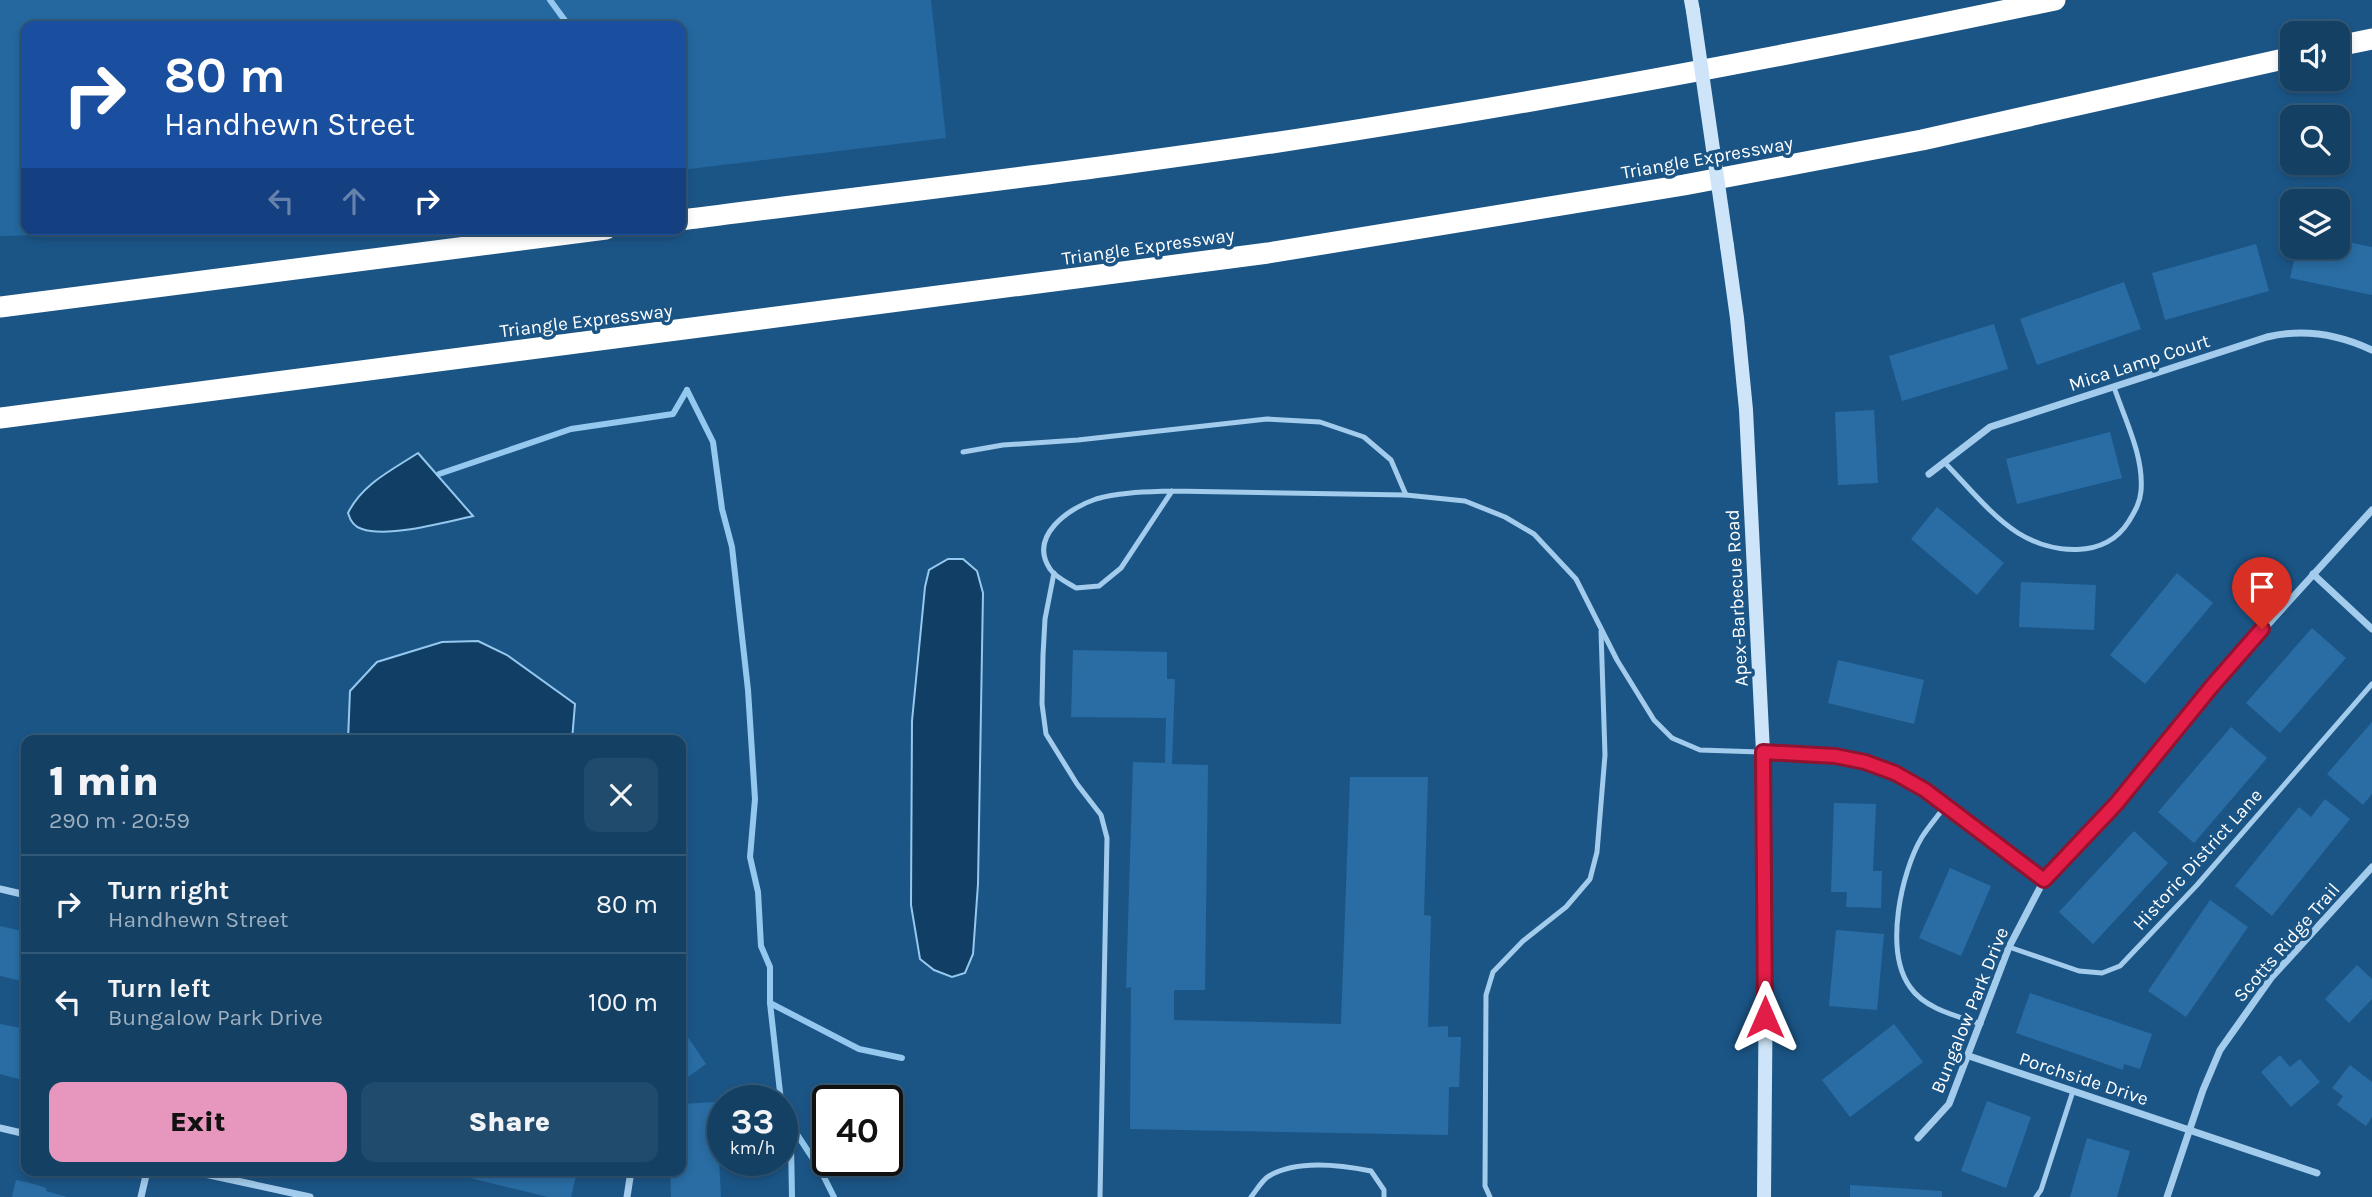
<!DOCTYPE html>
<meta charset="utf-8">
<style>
:root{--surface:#144064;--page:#214b6d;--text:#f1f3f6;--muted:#9dafbf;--line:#335978;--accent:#e797bd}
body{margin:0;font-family:Karla,sans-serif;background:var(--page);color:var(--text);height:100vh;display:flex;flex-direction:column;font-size:26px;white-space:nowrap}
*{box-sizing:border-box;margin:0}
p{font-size:23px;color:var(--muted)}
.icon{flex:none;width:38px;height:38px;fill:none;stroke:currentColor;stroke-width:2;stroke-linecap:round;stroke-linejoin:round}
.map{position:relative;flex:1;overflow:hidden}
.details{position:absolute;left:21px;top:735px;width:665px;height:441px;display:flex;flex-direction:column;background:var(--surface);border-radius:14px;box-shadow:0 4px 10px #0003,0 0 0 2px var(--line)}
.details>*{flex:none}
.hud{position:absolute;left:21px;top:21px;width:665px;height:214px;border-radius:14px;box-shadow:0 4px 10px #0003,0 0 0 2px var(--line);background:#1a4fa0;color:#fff;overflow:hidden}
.controls{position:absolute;left:2280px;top:21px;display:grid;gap:14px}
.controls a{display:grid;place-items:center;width:70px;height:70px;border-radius:14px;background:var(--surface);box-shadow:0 4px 10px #0003,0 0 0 2px var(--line);font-size:35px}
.speed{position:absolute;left:707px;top:1085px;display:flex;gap:14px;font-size:35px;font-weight:700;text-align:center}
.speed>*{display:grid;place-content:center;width:91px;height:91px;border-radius:50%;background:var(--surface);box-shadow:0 4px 10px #0003,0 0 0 2px var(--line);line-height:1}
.speed small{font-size:18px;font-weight:400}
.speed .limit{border:4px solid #111;border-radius:10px;background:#fff;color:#111}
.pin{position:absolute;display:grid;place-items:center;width:60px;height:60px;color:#fff;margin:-72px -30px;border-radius:50% 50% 50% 0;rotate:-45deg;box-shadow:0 0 7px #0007}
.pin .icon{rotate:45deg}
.me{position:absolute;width:77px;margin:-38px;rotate:0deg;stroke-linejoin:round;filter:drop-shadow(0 0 5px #0008)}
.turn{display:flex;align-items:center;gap:24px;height:147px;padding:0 28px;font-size:32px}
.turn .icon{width:91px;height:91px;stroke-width:2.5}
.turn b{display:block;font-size:49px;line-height:60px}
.lanes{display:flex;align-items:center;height:66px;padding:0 28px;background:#0003;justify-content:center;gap:35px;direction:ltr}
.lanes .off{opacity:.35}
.round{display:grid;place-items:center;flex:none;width:74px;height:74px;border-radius:14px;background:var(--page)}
.head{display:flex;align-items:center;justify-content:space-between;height:119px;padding:0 28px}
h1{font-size:42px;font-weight:800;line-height:52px}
.primary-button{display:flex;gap:14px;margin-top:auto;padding:14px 28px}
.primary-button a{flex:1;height:80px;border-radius:14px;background:var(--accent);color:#111;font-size:28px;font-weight:800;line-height:80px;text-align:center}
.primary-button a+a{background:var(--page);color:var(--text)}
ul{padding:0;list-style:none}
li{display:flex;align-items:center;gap:21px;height:98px;padding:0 28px;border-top:2px solid var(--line)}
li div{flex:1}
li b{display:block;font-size:26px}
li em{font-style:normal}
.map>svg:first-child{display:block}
</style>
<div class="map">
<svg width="2372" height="1197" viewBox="0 0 2372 1197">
<rect width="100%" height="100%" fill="#1b5586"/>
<!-- green -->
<path fill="#24689f" d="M 0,0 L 931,0 L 946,138 L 681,170 L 681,26 L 26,26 L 26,229 L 105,229 L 45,235 L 0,236 Z"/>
<!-- water -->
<g fill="#113e64" stroke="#95c8ee" stroke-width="2">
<path d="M 418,453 L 473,516 C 447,522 388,538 362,529 C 354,527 350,520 348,513 C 362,484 392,470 418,453 Z"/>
<path d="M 948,559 L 963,559 L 977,571 L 983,593 L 978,884 L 973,954 L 965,973 L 952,977 L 934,970 L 920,959 L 911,905 L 912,721 L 925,587 L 929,570 Z"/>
<path d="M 478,641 L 507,655 L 575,704 L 572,740 L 348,740 L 350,691 L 377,662 L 442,642 Z"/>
</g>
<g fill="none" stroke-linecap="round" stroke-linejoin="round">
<!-- stream -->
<g stroke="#95c8ee" stroke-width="6">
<path d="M 550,0 L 569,26"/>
<path d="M 687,390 L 713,442 L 722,509 L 732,547 L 748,690 L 755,799 L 750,857 L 758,892 L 761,946 L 770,967 L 770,1003 L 781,1101"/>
<path d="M 439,474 L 571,429 L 673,414 L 687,390"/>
<path d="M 770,1003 L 859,1049 L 902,1058"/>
<path d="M 782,1104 L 791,1143 L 792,1197"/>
<path d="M 785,1116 L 821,1171 L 834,1197"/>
</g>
</g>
<!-- building -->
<g fill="#296da4">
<path d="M 2338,240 L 2372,247 L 2372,295 L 2290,278 L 2297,247 L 2338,247 Z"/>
<path d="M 2256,244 L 2269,291 L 2165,320 L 2152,273 Z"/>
<path d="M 2124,282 L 2141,329 L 2037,365 L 2020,319 Z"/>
<path d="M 1994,324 L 2008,369 L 1902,401 L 1889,356 Z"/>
<path d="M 1874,410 L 1878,483 L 1838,485 L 1835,412 Z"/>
<path d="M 2110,432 L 2122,478 L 2017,504 L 2006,459 Z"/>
<path d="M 1937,507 L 2004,563 L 1977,595 L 1911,539 Z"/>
<path d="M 2177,573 L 2213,603 L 2145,684 L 2110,655 Z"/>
<path d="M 2021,582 L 2096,585 L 2094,630 L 2019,627 Z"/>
<path d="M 2312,628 L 2346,658 L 2280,733 L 2246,703 Z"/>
<path d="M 1073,650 L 1167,652 L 1167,679 L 1175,679 L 1172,764 L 1208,765 L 1205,990 L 1174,990 L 1174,1020 L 1341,1024 L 1350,777 L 1428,777 L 1424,915 L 1431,916 L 1428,1027 L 1448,1026 L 1448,1037 L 1461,1037 L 1459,1087 L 1449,1087 L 1448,1135 L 1130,1129 L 1131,987 L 1126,988 L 1133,762 L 1165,763 L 1166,718 L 1071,717 Z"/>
<path d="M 1838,660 L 1924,680 L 1914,724 L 1828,703 Z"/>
<path d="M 2372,722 L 2372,794 L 2363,805 L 2327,774 Z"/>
<path d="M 2231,727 L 2267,758 L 2194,843 L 2158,812 Z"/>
<path d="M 2325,799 L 2350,819 L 2272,916 L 2235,886 L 2299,807 L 2311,817 Z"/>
<path d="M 1834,803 L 1876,804 L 1873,871 L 1882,871 L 1881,908 L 1846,907 L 1847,892 L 1831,892 Z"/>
<path d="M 2134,831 L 2168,863 L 2093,944 L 2059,912 Z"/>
<path d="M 1950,868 L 1991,886 L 1961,956 L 1919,938 Z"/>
<path d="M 2210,900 L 2248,927 L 2186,1017 L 2148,991 Z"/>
<path d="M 0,926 L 26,932 L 26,982 L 0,976 Z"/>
<path d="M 1836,930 L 1884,934 L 1877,1010 L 1829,1006 Z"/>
<path d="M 2357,965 L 2372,979 L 2372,999 L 2349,1023 L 2325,999 Z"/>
<path d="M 2030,993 L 2152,1034 L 2140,1069 L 2124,1064 L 2123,1070 L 2016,1033 Z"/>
<path d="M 0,1024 L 26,1029 L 26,1081 L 0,1074 Z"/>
<path d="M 1894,1024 L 1923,1062 L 1850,1117 L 1822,1080 Z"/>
<path d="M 681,1027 L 706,1064 L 681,1082 Z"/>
<path d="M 2280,1055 L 2290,1067 L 2300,1059 L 2320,1082 L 2291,1107 L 2261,1072 Z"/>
<path d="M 2350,1065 L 2372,1082 L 2372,1117 L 2366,1126 L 2337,1105 L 2343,1096 L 2332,1088 Z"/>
<path d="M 1987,1101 L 2031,1117 L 2006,1188 L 1961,1171 Z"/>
<path d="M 716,1102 L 721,1197 L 671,1197 L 670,1171 L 681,1171 L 681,1104 Z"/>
<path d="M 2087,1138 L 2130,1151 L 2117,1197 L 2070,1197 Z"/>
<path d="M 441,1171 L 577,1171 L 571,1197 L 548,1197 Z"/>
<path d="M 16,1180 L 34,1184 L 46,1188 L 46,1191 L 67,1197 L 12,1197 Z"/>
<path d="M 1850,1185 L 1942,1191 L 1942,1197 L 1850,1197 Z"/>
</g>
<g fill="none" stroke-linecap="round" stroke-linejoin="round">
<!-- lane -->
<g stroke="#a2cbec" stroke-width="5">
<path d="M 963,452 L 1003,445 L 1078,440 L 1267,419 L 1320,422 L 1364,437 L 1391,460 L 1406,495"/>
<path d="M 1944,462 C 1967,485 1990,515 2018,533 C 2052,554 2105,560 2129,521 C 2135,511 2140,503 2141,491 C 2144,456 2125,420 2114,387"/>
<path d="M 1172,491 L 1121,568 L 1099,586 L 1076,588 C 1068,583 1055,577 1050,569 C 1028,536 1069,508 1096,499 C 1120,492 1147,492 1172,491 L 1406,495 L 1465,501 L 1505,517 L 1534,534 L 1576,579 L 1617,660 L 1654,720 L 1672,738 L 1700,750 L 1760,752"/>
<path d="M 1054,573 L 1045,619 L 1043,655 L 1042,704 L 1046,734 L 1077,784 L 1101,815 L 1107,838 L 1100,1197"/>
<path d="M 1945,806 C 1938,816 1929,826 1922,837 C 1901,872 1884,951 1910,987 C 1925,1009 1957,1016 1981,1024"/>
<path d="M 2009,947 L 2079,971 L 2102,973 L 2120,966 L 2197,885 L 2372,684"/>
<path d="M 1251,1197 C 1256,1191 1262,1180 1269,1176 C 1297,1159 1341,1165 1371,1171 L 1384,1190 L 1384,1197"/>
<path d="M 1490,1197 L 1485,1186 L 1486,995 L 1493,972 L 1523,941 L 1566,907 L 1590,879 L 1597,852 L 1605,755 L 1601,631"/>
<path d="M 2036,1197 L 2041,1190 L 2073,1091"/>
</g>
<!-- street -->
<g stroke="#a2cbec" stroke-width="7">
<path d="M 1929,474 L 1990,427 L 2267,337 C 2304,328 2338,334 2372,350"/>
<path d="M 2313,574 L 2372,629"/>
<path d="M 1763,752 L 1835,756 L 1865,762 L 1894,773 L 1925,790 L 2044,880"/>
<path d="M 0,889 L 26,895"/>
<path d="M 1969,1056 L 2317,1173"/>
<path d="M 0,1128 L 26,1134"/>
<path d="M 1918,1138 L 1949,1104 L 2009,947 L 2044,880 L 2139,778 L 2213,685 L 2372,510"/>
<path d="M 191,1171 L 310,1197"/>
<path d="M 141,1197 L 147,1171"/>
<path d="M 627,1197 L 631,1171"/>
<path d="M 2167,1197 L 2203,1090 L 2220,1050 L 2271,978 L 2372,867"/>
</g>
<!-- secondary -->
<g stroke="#cee5f9" stroke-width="14">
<path d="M 1691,0 L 1693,11"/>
<path d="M 1727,246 L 1737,318 L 1746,410 L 1763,752 L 1766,966 L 1764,1197"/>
</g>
<!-- highway -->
<g stroke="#fff" stroke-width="21">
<path d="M 2338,46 L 2372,39"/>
<path d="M 681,220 C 914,190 1149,164 1381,126 C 1607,90 1831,47 2055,0"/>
<path d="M 0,307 L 606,229"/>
<path d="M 0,418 L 1268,253 L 1684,185 L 1922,140 L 2292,57"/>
</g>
<!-- secondary-bridge -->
<path stroke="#cee5f9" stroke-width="14" d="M 1693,11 L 1727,246"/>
</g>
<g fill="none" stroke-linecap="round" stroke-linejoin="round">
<!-- route casing -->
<g stroke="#92132f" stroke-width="18">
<path id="route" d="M 1765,1017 L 1763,752 L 1835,756 L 1865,762 L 1895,773 L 1925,790 L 2044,880 L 2116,804 L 2213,685 L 2262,629"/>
</g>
<!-- route -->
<use href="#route" stroke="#e11d48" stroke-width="12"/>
</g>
<g text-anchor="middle" stroke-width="7" stroke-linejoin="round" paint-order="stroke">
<!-- street labels -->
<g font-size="19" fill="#fff" stroke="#1b5586">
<text transform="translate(1707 157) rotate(-10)" y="7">Triangle Expressway</text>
<text transform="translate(1148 246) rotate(-8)" y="7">Triangle Expressway</text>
<text transform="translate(586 320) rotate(-7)" y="7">Triangle Expressway</text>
<text transform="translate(2139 362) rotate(-18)" y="7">Mica Lamp Court</text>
<text transform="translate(1736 598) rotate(-93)" y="7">Apex-Barbecue Road</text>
<text transform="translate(2197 859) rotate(-48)" y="7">Historic District Lane</text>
<text transform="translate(2286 942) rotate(-49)" y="7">Scotts Ridge Trail</text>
<text transform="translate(1969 1010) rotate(-68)" y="7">Bungalow Park Drive</text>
<text transform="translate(2084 1078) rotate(18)" y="7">Porchside Drive</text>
</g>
</g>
</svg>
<div class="controls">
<a><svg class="icon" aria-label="sound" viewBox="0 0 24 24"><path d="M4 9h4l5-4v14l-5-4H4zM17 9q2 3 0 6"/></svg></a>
<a><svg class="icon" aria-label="search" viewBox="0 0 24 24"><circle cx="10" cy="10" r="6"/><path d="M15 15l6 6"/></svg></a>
<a><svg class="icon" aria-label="layers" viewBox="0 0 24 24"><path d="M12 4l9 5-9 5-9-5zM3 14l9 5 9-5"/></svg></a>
</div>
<div class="speed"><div>33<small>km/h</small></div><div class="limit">40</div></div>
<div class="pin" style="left:2262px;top:629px;background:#d93025"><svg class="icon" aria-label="arrive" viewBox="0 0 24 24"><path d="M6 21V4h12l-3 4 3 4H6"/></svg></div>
<svg class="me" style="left:1765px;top:1017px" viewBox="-20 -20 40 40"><path d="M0-17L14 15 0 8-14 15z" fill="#e11d48" stroke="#fff" stroke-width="4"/></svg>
<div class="hud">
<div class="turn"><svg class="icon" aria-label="right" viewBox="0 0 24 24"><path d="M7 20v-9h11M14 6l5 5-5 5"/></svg><div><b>80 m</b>Handhewn Street</div></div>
<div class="lanes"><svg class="icon off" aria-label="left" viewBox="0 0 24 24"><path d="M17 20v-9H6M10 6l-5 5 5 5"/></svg><svg class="icon off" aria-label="ahead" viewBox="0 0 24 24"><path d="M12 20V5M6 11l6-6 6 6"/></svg><svg class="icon" aria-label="right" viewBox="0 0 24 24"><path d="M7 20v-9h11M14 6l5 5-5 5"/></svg></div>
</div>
<section class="details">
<div class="head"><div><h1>1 min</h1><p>290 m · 20:59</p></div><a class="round"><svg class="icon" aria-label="close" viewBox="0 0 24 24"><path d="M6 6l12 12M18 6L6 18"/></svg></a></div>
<ul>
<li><svg class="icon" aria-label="right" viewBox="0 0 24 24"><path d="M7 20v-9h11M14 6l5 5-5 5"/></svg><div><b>Turn right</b><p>Handhewn Street</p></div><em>80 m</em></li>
<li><svg class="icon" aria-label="left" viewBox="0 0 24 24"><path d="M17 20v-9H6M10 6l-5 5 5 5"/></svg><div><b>Turn left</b><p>Bungalow Park Drive</p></div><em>100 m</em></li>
</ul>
<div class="primary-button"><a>Exit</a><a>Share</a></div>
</section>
</div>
